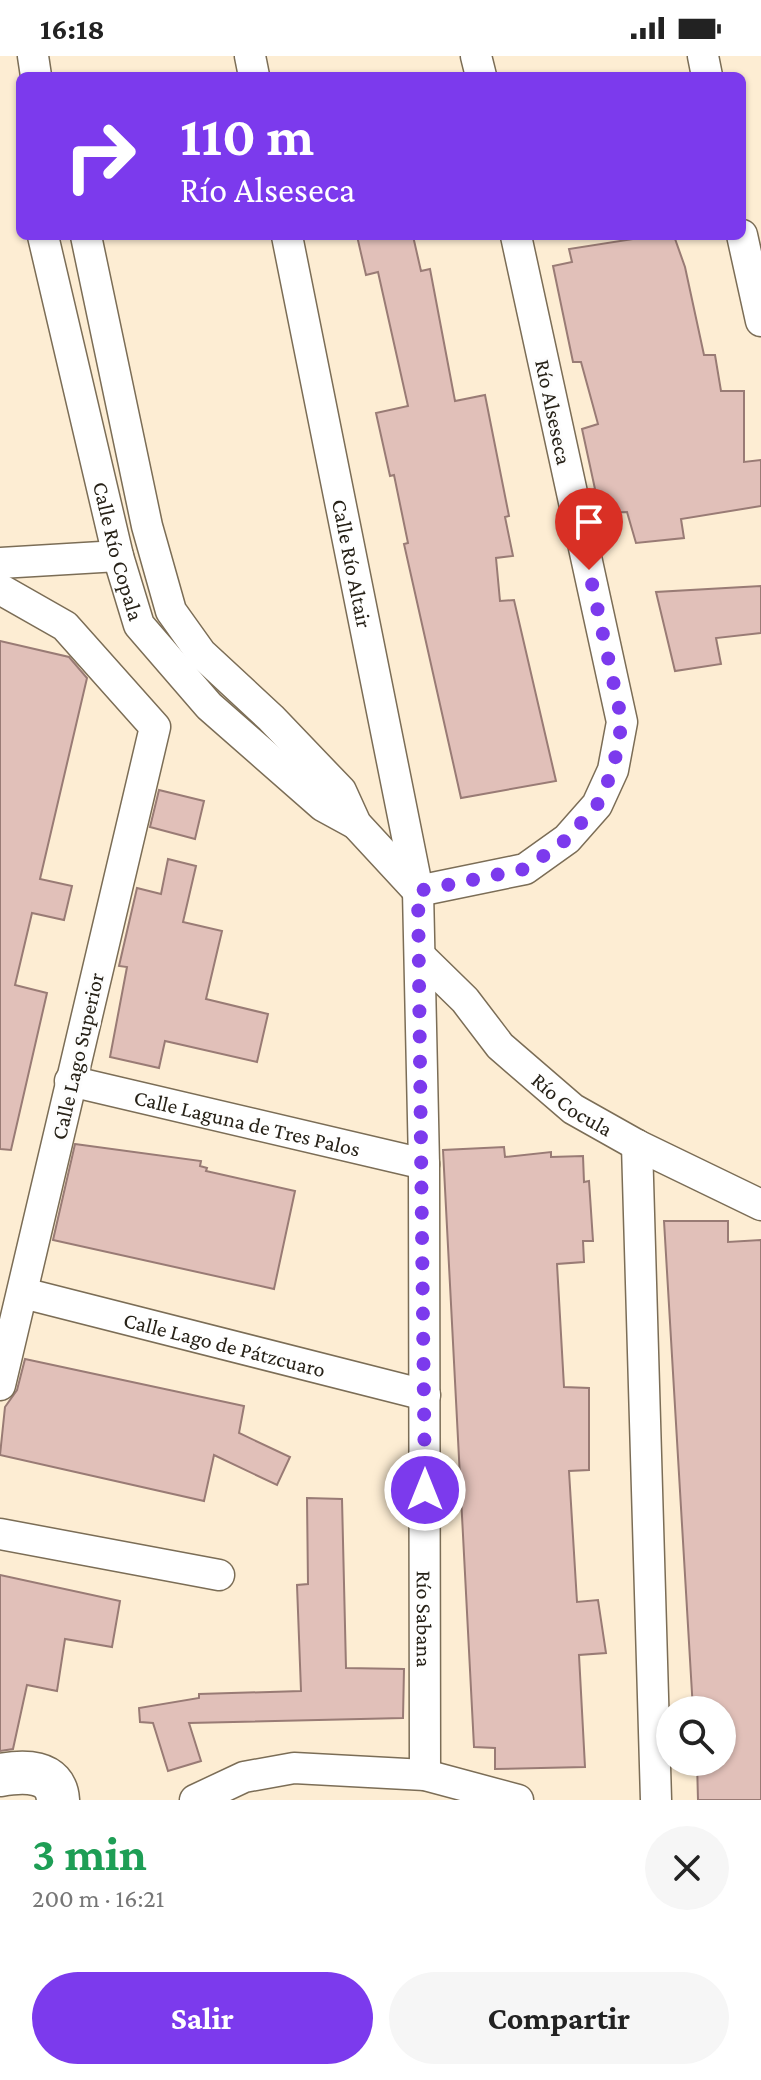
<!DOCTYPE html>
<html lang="es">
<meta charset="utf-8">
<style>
:root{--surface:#fff;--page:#f6f6f6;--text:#222;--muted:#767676;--accent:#7c3aed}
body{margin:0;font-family:"Crimson Pro",serif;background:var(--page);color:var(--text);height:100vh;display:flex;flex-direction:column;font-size:30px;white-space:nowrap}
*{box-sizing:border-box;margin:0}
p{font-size:26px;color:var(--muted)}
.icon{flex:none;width:44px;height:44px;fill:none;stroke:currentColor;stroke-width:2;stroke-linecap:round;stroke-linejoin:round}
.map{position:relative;height:1744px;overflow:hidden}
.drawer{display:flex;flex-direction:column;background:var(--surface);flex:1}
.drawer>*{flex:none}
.top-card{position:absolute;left:16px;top:16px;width:730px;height:168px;border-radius:12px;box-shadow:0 2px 6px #0004;background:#7c3aed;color:#fff;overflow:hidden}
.tools{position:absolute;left:656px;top:1640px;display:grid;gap:16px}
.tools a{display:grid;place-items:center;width:80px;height:80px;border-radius:50%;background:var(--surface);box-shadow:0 2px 6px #0004;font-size:40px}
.pin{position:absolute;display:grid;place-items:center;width:68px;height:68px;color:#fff;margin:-82px -34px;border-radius:50% 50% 50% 0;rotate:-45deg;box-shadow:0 0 8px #0007}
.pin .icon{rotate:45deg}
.me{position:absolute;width:88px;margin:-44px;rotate:0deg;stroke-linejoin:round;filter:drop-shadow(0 0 6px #0008)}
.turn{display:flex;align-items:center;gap:28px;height:168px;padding:0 32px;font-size:36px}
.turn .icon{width:104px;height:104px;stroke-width:2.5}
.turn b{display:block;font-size:56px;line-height:68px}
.round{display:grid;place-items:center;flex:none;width:84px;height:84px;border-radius:42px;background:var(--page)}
.head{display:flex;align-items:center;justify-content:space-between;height:136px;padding:0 32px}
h1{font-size:48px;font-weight:700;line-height:60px;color:#1e9e55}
.button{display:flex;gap:16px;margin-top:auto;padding:16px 32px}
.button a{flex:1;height:92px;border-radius:48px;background:var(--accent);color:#fff;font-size:32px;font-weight:700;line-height:92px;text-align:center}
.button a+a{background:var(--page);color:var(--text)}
.status{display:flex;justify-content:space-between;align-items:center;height:56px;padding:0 40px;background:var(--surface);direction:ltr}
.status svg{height:22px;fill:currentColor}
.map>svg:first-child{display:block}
</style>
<div class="status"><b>16:18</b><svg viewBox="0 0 49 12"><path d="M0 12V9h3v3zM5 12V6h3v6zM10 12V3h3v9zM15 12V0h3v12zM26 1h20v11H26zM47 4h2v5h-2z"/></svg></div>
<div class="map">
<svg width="761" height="1744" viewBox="0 0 761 1744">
<rect width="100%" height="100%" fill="#fdedd3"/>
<!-- building -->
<g fill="#e1c0b9" stroke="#997b75" stroke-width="2">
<path d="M 357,180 L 413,180 L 421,215 L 430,213 L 455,345 L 485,339 L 509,460 L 505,461 L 513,500 L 496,502 L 500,545 L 514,544 L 556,725 L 461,742 L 404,488 L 408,487 L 394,419 L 390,420 L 376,357 L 408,350 L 378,216 L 366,219 Z"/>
<path d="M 652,180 L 674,180 L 685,211 L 704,299 L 715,299 L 721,335 L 744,335 L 744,406 L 761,404 L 761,450 L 681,463 L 684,482 L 636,487 L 627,456 L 595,457 L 590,434 L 595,433 L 582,373 L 598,368 L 581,306 L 573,306 L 553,210 L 572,206 L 569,193 Z"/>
<path d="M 761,530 L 761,577 L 716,582 L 721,608 L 675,615 L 656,536 Z"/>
<path d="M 0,585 L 69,601 L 87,622 L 40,823 L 72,830 L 64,864 L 32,857 L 15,929 L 47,937 L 11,1094 L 0,1093 Z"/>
<path d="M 159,734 L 204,745 L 195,783 L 150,771 Z"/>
<path d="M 168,803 L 196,810 L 183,866 L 222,875 L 206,943 L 268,958 L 257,1006 L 165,985 L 159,1012 L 110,1001 L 127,911 L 119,910 L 137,832 L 161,838 Z"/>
<path d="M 75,1088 L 201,1105 L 200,1110 L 207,1112 L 206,1115 L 295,1135 L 274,1233 L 53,1184 Z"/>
<path d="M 504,1091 L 505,1101 L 551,1096 L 551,1101 L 583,1100 L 584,1126 L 589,1125 L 593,1185 L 583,1185 L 584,1206 L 557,1208 L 564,1331 L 589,1332 L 589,1414 L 569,1415 L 577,1546 L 598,1544 L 606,1597 L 579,1599 L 585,1711 L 495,1713 L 495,1692 L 474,1691 L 443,1094 Z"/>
<path d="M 664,1165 L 728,1165 L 728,1186 L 761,1184 L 761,1744 L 698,1744 L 697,1706 L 722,1706 L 722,1654 L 693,1654 Z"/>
<path d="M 25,1303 L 244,1350 L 239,1377 L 290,1401 L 277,1429 L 214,1399 L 204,1445 L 0,1399 L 5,1351 L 17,1334 Z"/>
<path d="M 307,1442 L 342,1443 L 346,1612 L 404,1613 L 403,1662 L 189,1667 L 201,1705 L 168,1715 L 153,1667 L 140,1666 L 139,1652 L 199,1642 L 199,1638 L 301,1635 L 297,1529 L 308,1528 Z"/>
<path d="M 0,1519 L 120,1545 L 112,1591 L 65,1583 L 57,1635 L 27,1629 L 13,1693 L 0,1695 Z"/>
</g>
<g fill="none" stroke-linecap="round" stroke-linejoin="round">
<!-- street casing -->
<g stroke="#7b6d56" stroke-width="33">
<g id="street">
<path d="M 33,0 L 36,20"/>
<path d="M 250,0 L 254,20"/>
<path d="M 476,0 L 481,20"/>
<path d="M 703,0 L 707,20"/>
<path d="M 742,179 L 761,265"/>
<path id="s1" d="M 43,180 L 118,500 L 139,569 L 209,650 L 323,750 L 356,768"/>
<path d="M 86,180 L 147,470 L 171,555 L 201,597 L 271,662 L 341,735 L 356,768 L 418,835"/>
<path id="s2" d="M 287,180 L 418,835 L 424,1108 L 425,1719"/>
<path d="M 0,507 L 118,500"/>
<path d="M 0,533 L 65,570 L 155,671 L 0,1329"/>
<path d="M 418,835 L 525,813 L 567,783 L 597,749 L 613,714 L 622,666 L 516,180"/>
<path id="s3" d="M 420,900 L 465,944 L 500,990 L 573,1053 L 637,1089 L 761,1149"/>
<path id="s4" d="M 70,1025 L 424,1108"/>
<path d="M 637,1089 L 656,1744"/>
<path id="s5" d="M 23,1237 L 425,1339"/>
<path d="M 0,1478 L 219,1519"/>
<path d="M 195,1744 L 244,1721 L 294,1712 L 425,1719 L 518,1744"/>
</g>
</g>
<!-- secondary casing -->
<g stroke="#7b6d56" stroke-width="45">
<path id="secondary" d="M 0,1719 C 23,1715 56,1713 58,1744"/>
</g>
<!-- street -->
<use href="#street" stroke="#fff" stroke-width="30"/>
<!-- secondary -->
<use href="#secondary" stroke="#fff" stroke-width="42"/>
</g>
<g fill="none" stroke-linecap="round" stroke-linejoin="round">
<!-- route -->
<path stroke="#7c3aed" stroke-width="14" stroke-dasharray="0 25.2" d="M 425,1434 L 418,835 L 525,813 L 567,783 L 597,749 L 613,714 L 622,666 L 589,514"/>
</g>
<g text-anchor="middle" stroke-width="6" stroke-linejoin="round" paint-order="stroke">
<!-- street labels -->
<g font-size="22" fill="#272218" stroke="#fdfdfd">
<text transform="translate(554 356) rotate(78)" y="8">Río Alseseca</text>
<text dy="8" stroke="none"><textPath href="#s1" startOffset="324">Calle Río Copala</textPath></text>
<text dy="8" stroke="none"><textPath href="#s2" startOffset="334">Calle Río Altair</textPath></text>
<text transform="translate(77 1000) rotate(-77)" y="8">Calle Lago Superior</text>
<text dy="8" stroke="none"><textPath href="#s3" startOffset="214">Río Cocula</textPath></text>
<text dy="8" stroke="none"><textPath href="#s4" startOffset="182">Calle Laguna de Tres Palos</textPath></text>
<text dy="8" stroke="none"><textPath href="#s5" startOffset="208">Calle Lago de Pátzcuaro</textPath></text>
<text dy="8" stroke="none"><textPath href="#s2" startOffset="1396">Río Sabana</textPath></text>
</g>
</g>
</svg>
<div class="tools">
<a><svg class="icon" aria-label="search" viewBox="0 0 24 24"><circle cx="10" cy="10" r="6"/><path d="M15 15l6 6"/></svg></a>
</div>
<div class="pin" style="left:589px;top:514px;background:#d93025"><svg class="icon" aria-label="arrive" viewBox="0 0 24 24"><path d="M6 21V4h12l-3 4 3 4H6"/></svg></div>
<svg class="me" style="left:425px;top:1434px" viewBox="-20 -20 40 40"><circle r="17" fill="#7c3aed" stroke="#fff" stroke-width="3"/><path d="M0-11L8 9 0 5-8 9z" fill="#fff"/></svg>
<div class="top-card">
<div class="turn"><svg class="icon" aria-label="right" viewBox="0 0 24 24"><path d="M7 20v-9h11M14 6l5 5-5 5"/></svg><div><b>110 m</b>Río Alseseca</div></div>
</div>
</div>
<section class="drawer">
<div class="head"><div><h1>3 min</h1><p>200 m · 16:21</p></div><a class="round"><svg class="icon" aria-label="close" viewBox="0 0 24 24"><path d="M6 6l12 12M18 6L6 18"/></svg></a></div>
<div class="button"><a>Salir</a><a>Compartir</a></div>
</section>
